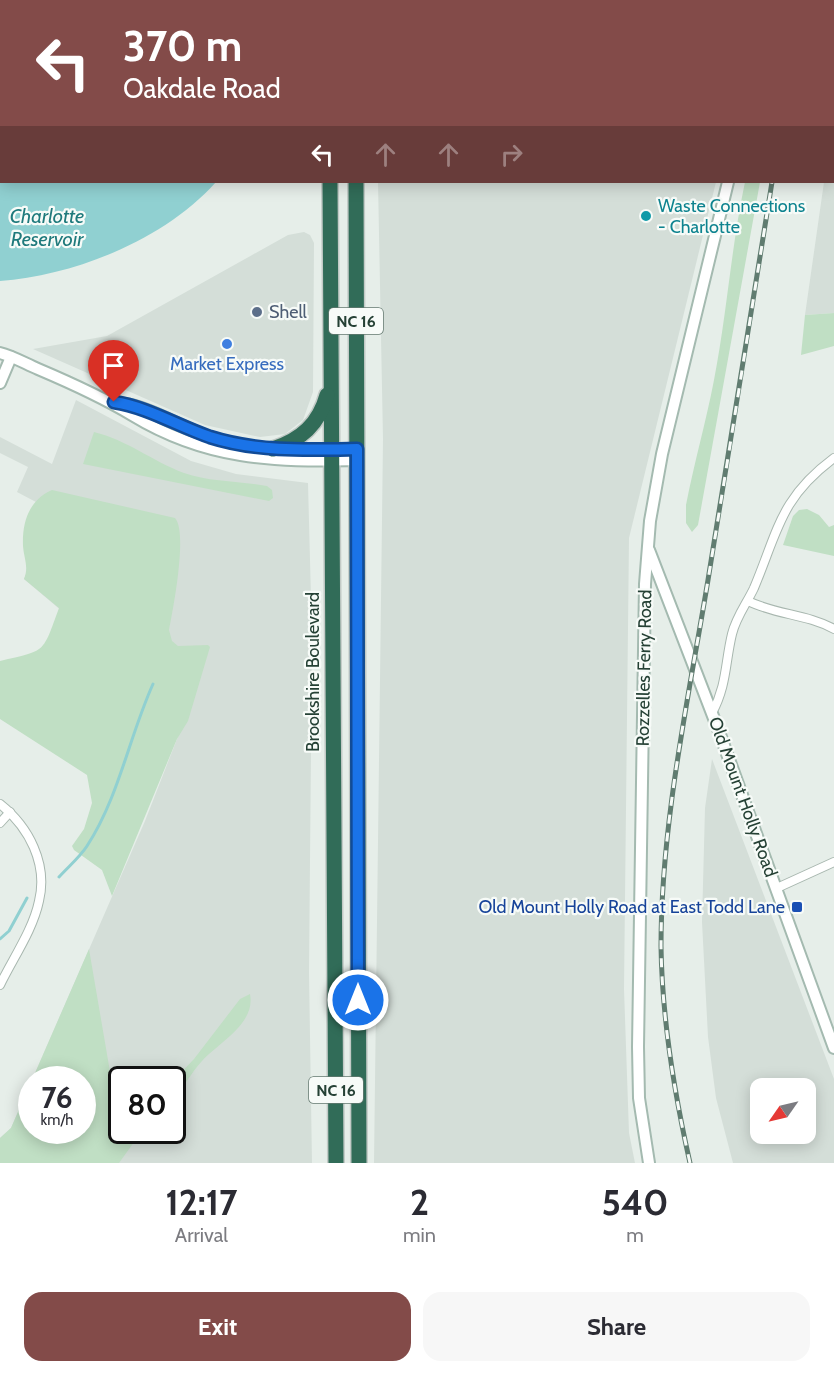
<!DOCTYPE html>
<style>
:root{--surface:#fff;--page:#f7f7f7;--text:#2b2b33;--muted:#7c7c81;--accent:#834b49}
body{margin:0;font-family:Cabin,sans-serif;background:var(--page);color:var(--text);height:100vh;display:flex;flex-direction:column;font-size:22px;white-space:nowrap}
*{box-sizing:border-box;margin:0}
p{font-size:20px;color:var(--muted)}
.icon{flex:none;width:33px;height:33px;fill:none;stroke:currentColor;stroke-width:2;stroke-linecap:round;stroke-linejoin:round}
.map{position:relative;height:1163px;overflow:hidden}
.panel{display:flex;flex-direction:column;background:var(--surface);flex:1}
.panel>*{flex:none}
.guide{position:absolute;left:0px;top:0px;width:834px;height:183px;box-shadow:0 3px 15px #0003;background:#834b49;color:#fff;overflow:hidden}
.needle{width:39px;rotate:236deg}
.fabs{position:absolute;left:750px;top:1078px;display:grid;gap:12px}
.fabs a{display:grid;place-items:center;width:66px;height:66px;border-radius:12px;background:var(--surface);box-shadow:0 3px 15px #0003;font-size:30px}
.speed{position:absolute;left:18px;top:1066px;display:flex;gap:12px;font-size:30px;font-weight:700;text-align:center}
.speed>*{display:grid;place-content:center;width:78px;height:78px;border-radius:50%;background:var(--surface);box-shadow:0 3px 15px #0003;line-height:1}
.speed small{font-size:15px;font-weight:400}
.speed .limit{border:3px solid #111;border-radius:9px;background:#fff;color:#111}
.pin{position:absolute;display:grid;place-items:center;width:51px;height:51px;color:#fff;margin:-62px -26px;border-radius:50% 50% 50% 0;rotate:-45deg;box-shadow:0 0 6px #0007}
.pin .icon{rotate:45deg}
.me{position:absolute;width:66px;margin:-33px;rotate:0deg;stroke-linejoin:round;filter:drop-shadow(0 0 4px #0008)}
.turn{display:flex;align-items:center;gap:21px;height:126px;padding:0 24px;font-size:27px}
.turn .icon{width:78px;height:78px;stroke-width:2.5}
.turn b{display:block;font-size:42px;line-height:51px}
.lanes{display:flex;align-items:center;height:57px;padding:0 24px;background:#0003;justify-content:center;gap:30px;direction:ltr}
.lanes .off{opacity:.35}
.eta{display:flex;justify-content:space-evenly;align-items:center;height:102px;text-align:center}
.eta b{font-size:36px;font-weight:700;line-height:42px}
.action{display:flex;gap:12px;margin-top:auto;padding:12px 24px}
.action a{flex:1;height:69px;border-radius:18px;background:var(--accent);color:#fff;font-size:24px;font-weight:700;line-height:69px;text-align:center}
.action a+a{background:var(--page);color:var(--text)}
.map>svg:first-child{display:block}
</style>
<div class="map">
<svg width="834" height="1163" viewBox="0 0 834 1163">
<rect width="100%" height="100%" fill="#e6eee9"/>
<!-- built -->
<g fill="#d4ded8" fill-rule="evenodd">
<path d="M 385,0 L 759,0 L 384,1 Z"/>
<path d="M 834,114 L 834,313 L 805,315 L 824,182 L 832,182 Z"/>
<path d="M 378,182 L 716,182 L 629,538 L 624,989 L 629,1133 L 635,1163 L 374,1163 L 383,439 Z"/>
<path d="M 304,232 L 310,235 L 314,243 L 313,392 L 303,420 L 285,434 L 260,437 L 205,425 L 33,349 L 107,336 L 288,235 Z"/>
<path d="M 76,400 L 191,461 L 236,474 L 308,483 L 312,637 L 309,973 L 312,1163 L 0,1163 L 0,1138 L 11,1128 L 31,1082 L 32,1131 L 82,1131 L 82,1080 L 32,1080 L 145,821 L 186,716 L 24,579 L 53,511 L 17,492 L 28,467 L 0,453 L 0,437 L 52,464 ZM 122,1080 L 172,1080 L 172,1131 L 122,1131 Z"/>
<path d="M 712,759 L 834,1079 L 834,1163 L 733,1163 L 716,1098 L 708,1037 L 702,922 L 705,808 ZM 760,1089 L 806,1089 L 806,1134 L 760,1134 Z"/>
</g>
<!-- green -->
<g fill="#c0dfc4">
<path d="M 745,182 L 760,182 L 698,525 L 692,532 L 686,523 L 686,505 C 694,463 706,422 714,380 C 727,313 731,248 745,182 Z"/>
<path d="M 834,313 L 834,346 L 801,355 L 805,315 Z"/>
<path d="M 94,432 C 127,440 152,461 184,473 C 209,482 240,481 267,486 L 272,490 L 273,498 L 269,501 L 83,464 Z"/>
<path d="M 52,490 L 175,518 C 188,532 173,610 169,630 L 172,641 L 178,646 L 208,645 L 210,647 L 188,721 L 177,739 L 112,896 L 102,870 L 74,850 L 72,846 L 84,829 L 92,803 L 87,775 L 0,719 L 0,661 C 47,650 42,654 59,608 L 24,579 C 29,567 24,559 23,546 C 22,522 29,500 52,490 Z"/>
<path d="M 807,509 L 819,515 L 829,527 L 834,525 L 834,556 L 783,545 L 793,516 L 799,510 Z"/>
<path d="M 89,949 L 114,1095 L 121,1103 L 122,1131 L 142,1131 L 119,1163 L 0,1163 L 0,1138 L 11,1128 L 31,1082 L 32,1131 L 82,1131 L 82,1080 L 32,1080 Z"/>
<path d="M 250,994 C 256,1024 218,1043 202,1061 C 191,1073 184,1087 173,1099 L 173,1081 L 194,1059 L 240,999 Z"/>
</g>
<!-- water -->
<path fill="#90d0d1" d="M 0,0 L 270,0 L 2,2 L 2,182 L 216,182 C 164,240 76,275 0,281 Z"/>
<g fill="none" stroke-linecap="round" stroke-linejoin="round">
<!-- stream -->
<g stroke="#90d0d1" stroke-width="3">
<path d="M 59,877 C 68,867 80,857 87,846 C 119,797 129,737 153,684"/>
<path d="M 0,939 L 9,931 L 27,898"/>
</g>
<!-- street casing -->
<g stroke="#a8b7af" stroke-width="10">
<g id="street">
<path d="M 748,601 C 776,615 807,614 834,629"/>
<path d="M 712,713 C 727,685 725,663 732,634 C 736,617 747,603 754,588 C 778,531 780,498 834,458"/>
<path d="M 0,804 C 29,827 48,864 39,901 C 33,930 13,958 0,985"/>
<path d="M 0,823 L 10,812"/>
<path d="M 777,888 L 834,862"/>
</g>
</g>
<!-- secondary casing -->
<g stroke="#a4bab0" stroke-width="14">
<g id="secondary">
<path d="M 771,2 L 771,0"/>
<path d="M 0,353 C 13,356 26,364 38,369 C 71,383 102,397 132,415 C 206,460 273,462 357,460"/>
<path d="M 0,383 L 11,357"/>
<path d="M 119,403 C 150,406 180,427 210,437 C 257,453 307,450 356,449"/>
<path d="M 649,550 L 718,729 L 834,1048"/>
<path d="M 649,1163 L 639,1098 L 638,1047 L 645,584 L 650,521 L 662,454 L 728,182"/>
</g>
</g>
<!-- highway casing -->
<g stroke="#c2cac6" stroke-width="18">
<g id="highway">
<path d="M 329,0 L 329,2"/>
<path d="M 354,2 L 354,0"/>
<path d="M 330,182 L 336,1163"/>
<path d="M 356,182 L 359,1163"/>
<path d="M 273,449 C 301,440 319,424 327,395"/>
</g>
</g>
<!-- street -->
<use href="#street" stroke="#fff" stroke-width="8"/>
<!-- secondary -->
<use href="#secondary" stroke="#fff" stroke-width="10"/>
<!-- highway -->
<use href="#highway" stroke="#316c58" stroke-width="15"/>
<!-- rail casing -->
<g stroke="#607c70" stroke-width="5">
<g id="rail">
<path d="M 808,2 L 808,0"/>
<path d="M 690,1163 C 674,1092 662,1019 661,946 C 661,824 688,701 708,580 C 730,447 751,314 772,182"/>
</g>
</g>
<!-- rail -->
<use href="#rail" stroke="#f7fbf8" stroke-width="3" stroke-dasharray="9" stroke-linecap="butt"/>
</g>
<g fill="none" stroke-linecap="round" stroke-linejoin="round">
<!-- route casing -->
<g stroke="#114b97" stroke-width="15">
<path id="route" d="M 114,402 C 147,407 178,426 210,437 C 257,452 307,450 357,449 L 358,1000"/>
</g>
<!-- route -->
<use href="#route" stroke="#1a73e8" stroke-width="10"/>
</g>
<!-- markers -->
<circle fill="#0f9aa8" stroke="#f7fbf8" stroke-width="2" cx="646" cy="216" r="6"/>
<circle fill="#5c6f8a" stroke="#f7fbf8" stroke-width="2" cx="257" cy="312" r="6"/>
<circle fill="#3f7fe0" stroke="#f7fbf8" stroke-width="2" cx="227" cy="344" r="6"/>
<rect fill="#1a4fb4" stroke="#f7fbf8" stroke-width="2" x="791" y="901" width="12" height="12" rx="3"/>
<g text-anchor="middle" stroke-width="4.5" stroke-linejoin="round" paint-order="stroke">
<!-- shield labels -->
<g fill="#f7fbf8" stroke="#647970" stroke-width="1.5">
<rect x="329" y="308" width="54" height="26" rx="4.5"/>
<rect x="309" y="1077" width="54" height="26" rx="4.5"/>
</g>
<g font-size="16" font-weight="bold" fill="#254135">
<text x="356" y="327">NC 16</text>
<text x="336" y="1096">NC 16</text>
</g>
<!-- culture labels -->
<g font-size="18" fill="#0d838f" stroke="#f7fbf8" text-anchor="start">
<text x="658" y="212">Waste Connections<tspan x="658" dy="21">- Charlotte</tspan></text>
</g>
<!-- service labels -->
<g font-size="18" fill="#4e5e75" stroke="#f7fbf8" text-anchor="start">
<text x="269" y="318">Shell</text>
</g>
<!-- shop labels -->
<g font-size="18" fill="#366cbe" stroke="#f7fbf8">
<text x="227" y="370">Market Express</text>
</g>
<!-- street labels -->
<g font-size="18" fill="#254135" stroke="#f7fbf8">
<text transform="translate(644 668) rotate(-89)" y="6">Rozzelles Ferry Road</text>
<text transform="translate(313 672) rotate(-90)" y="6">Brookshire Boulevard</text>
<text transform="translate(743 797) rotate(70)" y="6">Old Mount Holly Road</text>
</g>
<!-- transit labels -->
<g font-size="18" fill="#164399" stroke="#f7fbf8" text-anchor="end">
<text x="785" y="913">Old Mount Holly Road at East Todd Lane</text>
</g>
<!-- water labels -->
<g font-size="20" font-style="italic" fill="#1f7a7c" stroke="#f7fbf8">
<text x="47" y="223">Charlotte<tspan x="47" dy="23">Reservoir</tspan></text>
</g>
</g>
</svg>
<div class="fabs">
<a><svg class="needle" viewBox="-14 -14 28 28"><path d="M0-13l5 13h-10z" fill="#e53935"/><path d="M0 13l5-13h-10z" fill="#7c7c81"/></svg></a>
</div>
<div class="speed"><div>76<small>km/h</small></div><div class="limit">80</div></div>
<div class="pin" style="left:114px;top:402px;background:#d93025"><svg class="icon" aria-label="arrive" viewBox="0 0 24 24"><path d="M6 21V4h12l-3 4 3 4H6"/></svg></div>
<svg class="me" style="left:358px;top:1000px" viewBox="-20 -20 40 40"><circle r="17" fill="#1a73e8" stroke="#fff" stroke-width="3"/><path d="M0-11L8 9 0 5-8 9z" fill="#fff"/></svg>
<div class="guide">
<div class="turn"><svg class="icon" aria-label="left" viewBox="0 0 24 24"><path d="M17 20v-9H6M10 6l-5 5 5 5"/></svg><div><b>370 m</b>Oakdale Road</div></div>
<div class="lanes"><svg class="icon" aria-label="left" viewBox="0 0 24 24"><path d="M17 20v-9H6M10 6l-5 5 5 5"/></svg><svg class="icon off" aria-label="ahead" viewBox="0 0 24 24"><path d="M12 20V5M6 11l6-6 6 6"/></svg><svg class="icon off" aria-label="ahead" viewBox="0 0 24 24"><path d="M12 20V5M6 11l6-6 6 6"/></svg><svg class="icon off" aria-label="right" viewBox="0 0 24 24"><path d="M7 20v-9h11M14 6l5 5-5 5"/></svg></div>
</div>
</div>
<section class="panel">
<div class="eta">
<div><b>12:17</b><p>Arrival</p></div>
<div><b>2</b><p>min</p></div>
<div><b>540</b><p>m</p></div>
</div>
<div class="action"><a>Exit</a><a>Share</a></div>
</section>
